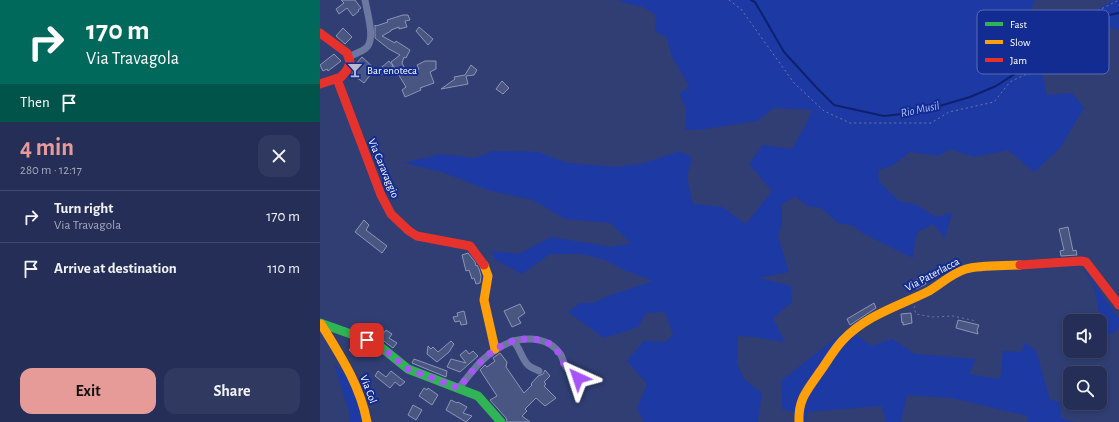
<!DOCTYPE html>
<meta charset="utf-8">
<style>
:root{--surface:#242e57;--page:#303a61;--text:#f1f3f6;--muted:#a3a8ba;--line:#414a6d;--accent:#e69b98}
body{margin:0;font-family:"Alegreya Sans",sans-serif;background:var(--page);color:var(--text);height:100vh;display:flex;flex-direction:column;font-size:15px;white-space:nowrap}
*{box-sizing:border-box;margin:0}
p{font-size:13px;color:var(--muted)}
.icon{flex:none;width:22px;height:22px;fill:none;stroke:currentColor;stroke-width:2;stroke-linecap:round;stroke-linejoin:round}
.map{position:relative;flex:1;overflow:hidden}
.side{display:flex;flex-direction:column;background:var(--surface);width:320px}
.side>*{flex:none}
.hud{background:#00695c;color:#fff;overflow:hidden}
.fabs{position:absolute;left:743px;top:314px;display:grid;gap:8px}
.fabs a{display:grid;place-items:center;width:44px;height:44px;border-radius:8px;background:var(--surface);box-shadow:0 2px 6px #0003,0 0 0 1px var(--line);font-size:20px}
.pin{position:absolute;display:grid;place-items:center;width:34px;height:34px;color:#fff;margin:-17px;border-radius:8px;box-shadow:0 2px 6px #0006}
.me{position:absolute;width:44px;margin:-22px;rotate:318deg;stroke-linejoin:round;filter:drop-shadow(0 0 3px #0008)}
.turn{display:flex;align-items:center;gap:14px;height:84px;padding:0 20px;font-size:18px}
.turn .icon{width:52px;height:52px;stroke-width:2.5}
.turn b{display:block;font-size:28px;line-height:34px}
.then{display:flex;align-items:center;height:38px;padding:0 20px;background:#0003;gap:8px;font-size:15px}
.round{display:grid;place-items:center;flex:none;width:42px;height:42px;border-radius:12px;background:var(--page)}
.overview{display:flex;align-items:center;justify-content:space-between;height:68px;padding:0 20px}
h1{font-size:24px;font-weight:700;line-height:30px;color:var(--accent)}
.button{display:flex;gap:8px;margin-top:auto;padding:8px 20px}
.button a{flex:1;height:46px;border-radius:12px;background:var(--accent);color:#111;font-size:16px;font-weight:700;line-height:46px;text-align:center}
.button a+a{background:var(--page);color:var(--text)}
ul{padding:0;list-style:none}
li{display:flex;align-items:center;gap:12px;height:52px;padding:0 20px;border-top:1px solid var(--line)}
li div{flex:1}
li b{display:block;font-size:15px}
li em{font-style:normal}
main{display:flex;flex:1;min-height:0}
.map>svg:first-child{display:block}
</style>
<main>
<section class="side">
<div class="hud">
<div class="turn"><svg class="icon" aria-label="right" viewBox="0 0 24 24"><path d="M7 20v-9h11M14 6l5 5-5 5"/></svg><div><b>170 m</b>Via Travagola</div></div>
<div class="then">Then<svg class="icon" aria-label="arrive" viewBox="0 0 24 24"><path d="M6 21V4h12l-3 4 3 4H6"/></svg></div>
</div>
<div class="overview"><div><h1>4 min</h1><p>280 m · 12:17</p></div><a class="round"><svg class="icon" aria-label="close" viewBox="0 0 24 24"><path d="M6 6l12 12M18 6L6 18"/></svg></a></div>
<ul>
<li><svg class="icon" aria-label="right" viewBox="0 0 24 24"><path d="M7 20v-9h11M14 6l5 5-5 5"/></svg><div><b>Turn right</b><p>Via Travagola</p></div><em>170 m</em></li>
<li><svg class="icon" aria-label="arrive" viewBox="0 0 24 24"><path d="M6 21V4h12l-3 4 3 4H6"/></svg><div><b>Arrive at destination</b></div><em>110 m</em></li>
</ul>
<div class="button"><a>Exit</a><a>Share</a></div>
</section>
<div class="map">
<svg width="799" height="422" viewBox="0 0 799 422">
<rect width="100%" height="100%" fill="#303e74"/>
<!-- green -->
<g fill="#1d3aa4">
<path d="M 299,0 L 715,0 L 710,12 L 686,24 L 682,63 L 719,59 L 727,95 L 752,93 L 764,108 L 740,148 L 714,172 L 688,150 L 654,157 L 629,149 L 619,156 L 590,152 L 572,166 L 558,170 L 559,181 L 579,201 L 597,205 L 616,217 L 632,213 L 625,238 L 613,224 L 598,232 L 595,241 L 593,258 L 544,234 L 534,226 L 518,223 L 501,208 L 487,206 L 475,196 L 462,204 L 462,223 L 458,236 L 469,272 L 439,278 L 471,286 L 472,302 L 453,318 L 465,342 L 434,337 L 418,336 L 417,363 L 424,379 L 442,393 L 438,422 L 324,422 L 317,409 L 327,384 L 307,361 L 324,341 L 345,342 L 353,335 L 345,312 L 326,313 L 318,327 L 284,338 L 248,312 L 260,303 L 274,303 L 288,296 L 333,281 L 304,270 L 285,260 L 262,254 L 230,254 L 202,274 L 174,259 L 172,251 L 199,254 L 231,237 L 291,247 L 311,243 L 290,223 L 245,219 L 213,200 L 171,191 L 122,172 L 84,163 L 121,154 L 155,158 L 173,151 L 218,152 L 248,163 L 294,167 L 321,164 L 360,151 L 372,158 L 367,177 L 373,204 L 402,207 L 426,224 L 452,191 L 429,164 L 443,145 L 472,149 L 486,124 L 492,110 L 454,108 L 437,121 L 379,130 L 365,130 L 366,109 L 360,94 L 369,86 L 351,55 L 347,38 L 335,31 L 336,15 L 323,7 L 304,3 Z"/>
<path d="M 793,0 L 799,0 L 799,30 L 790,28 L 775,33 L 770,20 L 730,38 Z"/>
<path d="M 762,266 L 799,319 L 799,327 L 794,334 L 783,332 L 774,287 Z"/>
<path d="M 571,306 L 536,334 L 551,346 L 572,339 L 595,354 L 656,359 L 649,374 L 680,379 L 683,351 L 701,352 L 704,343 L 716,350 L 730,400 L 740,402 L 741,418 L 754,422 L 708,422 L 708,416 L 631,398 L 587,395 L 581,422 L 566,422 L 562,406 L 488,412 L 486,422 L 476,422 L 474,412 L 462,409 L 461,381 L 521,334 Z"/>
<path d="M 14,364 L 25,374 L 45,412 L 45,422 L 29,422 L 29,412 Z"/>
</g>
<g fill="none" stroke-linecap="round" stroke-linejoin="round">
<!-- stream -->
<path stroke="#0e216e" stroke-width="2" d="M 431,0 L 435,2 L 464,52 L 496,87 L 514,105 L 564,116 L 599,112 L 650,97 L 676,86 L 730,51 L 760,28 L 789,15 L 799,13"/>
</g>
<!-- building -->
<g fill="#4a5682" stroke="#8c95b5">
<path d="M 21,0 L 35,0 L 41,8 L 38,10 L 39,11 L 33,16 L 27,8 L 19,14 L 16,9 L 24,3 Z"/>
<path d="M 83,15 L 88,15 L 90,20 L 85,21 L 87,27 L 79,29 L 79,27 L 71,30 L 71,31 L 62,36 L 75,43 L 76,41 L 90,50 L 86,58 L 84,57 L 82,63 L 87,73 L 99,69 L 97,65 L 105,61 L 116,61 L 116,69 L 110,72 L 114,83 L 100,88 L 101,90 L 85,97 L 82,90 L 86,87 L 71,62 L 80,55 L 69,49 L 55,38 L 55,25 L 56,26 L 68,22 L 67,20 Z"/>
<path d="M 99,27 L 113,39 L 108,45 L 96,31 Z"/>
<path d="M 23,28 L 32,37 L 25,44 L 16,36 Z"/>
<path d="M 14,54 L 21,61 L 8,71 L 7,69 L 3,71 L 0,65 Z"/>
<path d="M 42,57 L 55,69 L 44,83 L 32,74 L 36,64 Z"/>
<path d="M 69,61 L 73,66 L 61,75 L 57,71 Z"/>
<path d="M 151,65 L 157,70 L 154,75 L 146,76 L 148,84 L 121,89 L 135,79 L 134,77 L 145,75 Z"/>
<path d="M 182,81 L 189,88 L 183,94 L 176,89 Z"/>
<path d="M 44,220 L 49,225 L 46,230 L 67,246 L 62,253 L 35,232 Z"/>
<path d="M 748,227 L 753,251 L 756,250 L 757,255 L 741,256 L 740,251 L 744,250 L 739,229 Z"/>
<path d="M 148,253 L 155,262 L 156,266 L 157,265 L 159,269 L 161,276 L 160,283 L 156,284 L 154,278 L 152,279 L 149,270 L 146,271 L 142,255 Z"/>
<path d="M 602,277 L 606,284 L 596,289 L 592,282 Z"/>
<path d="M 554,303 L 556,308 L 530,325 L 527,319 Z"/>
<path d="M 200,304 L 205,313 L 198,318 L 201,323 L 192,327 L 184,311 Z"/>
<path d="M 144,311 L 147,324 L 141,325 L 140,321 L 135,322 L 133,317 L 138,316 L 137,313 Z"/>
<path d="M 591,313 L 592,323 L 583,325 L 583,322 L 582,323 L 581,314 Z"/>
<path d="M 638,320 L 659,325 L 657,330 L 658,334 L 636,328 Z"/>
<path d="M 66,330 L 72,334 L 69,338 L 77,343 L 73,348 L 60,338 Z"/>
<path d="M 131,341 L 134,344 L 129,352 L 117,362 L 107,354 L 108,346 L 111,349 L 113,347 L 118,352 Z"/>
<path d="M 35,343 L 44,348 L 37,357 L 29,350 Z"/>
<path d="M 146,350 L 149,354 L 153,351 L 158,356 L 140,372 L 127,367 L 131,359 L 146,363 L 140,355 Z"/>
<path d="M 180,353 L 187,362 L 186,367 L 204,393 L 212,385 L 211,384 L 218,376 L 223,374 L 225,370 L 230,376 L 224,382 L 226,384 L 224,386 L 236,398 L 225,406 L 216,398 L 205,409 L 207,411 L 202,416 L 210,422 L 187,422 L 186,418 L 170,400 L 177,396 L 160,370 L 165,365 L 167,367 L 175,361 L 173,358 Z"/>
<path d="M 94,359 L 127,371 L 126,377 L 92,363 Z"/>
<path d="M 58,371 L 66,377 L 71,371 L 85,382 L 80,386 L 75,382 L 70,388 L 55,376 Z"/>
<path d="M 104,388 L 107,390 L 108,388 L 118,395 L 112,405 L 99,396 Z"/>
<path d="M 131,400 L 137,403 L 138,402 L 147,407 L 143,413 L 152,416 L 146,422 L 126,410 Z"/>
<path d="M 93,405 L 102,410 L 96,420 L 88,415 Z"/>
</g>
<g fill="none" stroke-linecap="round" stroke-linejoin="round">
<!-- path -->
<g stroke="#6c789f" stroke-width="1" stroke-dasharray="2 3" stroke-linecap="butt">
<path d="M 409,0 L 421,9 L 474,83 L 504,111 L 530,123 L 611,123 L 629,112 L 674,102 L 690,82 L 735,60 L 745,54 L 735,42 L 763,18 L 799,0"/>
<path d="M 595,306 L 594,308 L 596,314 L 612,317 L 633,316 L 656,321"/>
</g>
<!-- street -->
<g stroke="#6c789f" stroke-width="7">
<path d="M 29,57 C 34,54 41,52 46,48 C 56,40 47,12 45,0"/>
<path d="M 193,341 C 210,337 230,338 241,355 C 243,359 244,364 246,367 C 249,371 254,374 258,378"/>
<path d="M 139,388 C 155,367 167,351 193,341 C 200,347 201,358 208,365 C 211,368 216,369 219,371"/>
</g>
<!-- fast -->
<path stroke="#30b455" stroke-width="9" d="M 0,323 L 56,343 L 88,369 L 158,396 L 181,422"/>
<!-- slow -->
<g stroke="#ff9f0a" stroke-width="9">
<path d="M 164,265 L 168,276 L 164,300 L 175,349"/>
<path d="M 1,324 C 20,355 40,385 47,422"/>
<path d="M 479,422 C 478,399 487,391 499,373 C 507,362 513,351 522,341 C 546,315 579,306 609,291 C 621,284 632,273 646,269 C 660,265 684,266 700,265"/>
</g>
<!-- jam -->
<g stroke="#e5322d" stroke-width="9">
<path d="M 0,33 L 27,53 L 30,62 L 27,70 L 21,77 L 0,84"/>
<path d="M 17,79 L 61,195 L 71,214 L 89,231 L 97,236 L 150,246 L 164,265"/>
<path d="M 700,265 L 761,261 L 766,262 L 799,305"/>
</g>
</g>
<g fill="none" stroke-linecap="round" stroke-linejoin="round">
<!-- route -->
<path stroke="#a855f7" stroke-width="7" stroke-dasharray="0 12.6" d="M 47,340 L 62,348 L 88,369 L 139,388 C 157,364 179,336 213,339 C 220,340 228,342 233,346 C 240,352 241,360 246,367 C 249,371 254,374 258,378"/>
</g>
<!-- icons -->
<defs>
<g id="bar-bare" transform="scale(1.2)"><path d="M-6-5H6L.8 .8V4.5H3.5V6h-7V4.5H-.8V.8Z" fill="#b7bbce" stroke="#132c91" stroke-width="2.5" paint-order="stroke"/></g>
</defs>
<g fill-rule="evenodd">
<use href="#bar-bare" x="35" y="70"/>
</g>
<g text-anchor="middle" stroke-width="4" stroke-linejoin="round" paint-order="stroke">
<!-- poi labels -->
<g font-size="11" fill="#fff" stroke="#132c91" text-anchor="start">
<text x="47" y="74">Bar enoteca</text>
</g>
<!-- street labels -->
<g font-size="11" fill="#fff" stroke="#132c91">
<text transform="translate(64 168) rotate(67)" y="4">Via Caravaggio</text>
<text transform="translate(612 274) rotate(-28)" y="4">Via Paterlacca</text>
<text transform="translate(49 389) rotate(69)" y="4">Via Col</text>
</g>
<!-- water labels -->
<g font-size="12" font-style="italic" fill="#abbcf9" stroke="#132c91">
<text transform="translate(600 109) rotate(-12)" y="4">Rio Musil</text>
</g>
</g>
<!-- legend -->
<rect x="657" y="10" width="132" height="64" rx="6" fill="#132c91" stroke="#5a6bb2" stroke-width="1"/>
<rect x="665" y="22" width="18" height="4" fill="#30b455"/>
<rect x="665" y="40" width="18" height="4" fill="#ff9f0a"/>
<rect x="665" y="58" width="18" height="4" fill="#e5322d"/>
<g font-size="11" fill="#fff">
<text x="690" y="28">Fast</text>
<text x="690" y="46">Slow</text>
<text x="690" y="64">Jam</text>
</g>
</svg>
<div class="fabs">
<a><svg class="icon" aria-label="sound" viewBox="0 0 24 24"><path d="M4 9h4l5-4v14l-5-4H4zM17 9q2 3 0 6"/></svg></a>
<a><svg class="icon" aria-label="search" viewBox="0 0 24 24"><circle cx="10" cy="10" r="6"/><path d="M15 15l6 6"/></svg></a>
</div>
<div class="pin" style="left:47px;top:340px;background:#d93025"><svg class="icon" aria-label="arrive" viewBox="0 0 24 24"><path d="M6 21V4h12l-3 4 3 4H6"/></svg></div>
<svg class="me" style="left:258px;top:378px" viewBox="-20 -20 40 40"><path d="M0-17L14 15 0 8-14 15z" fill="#a855f7" stroke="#fff" stroke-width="4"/></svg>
</div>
</main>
